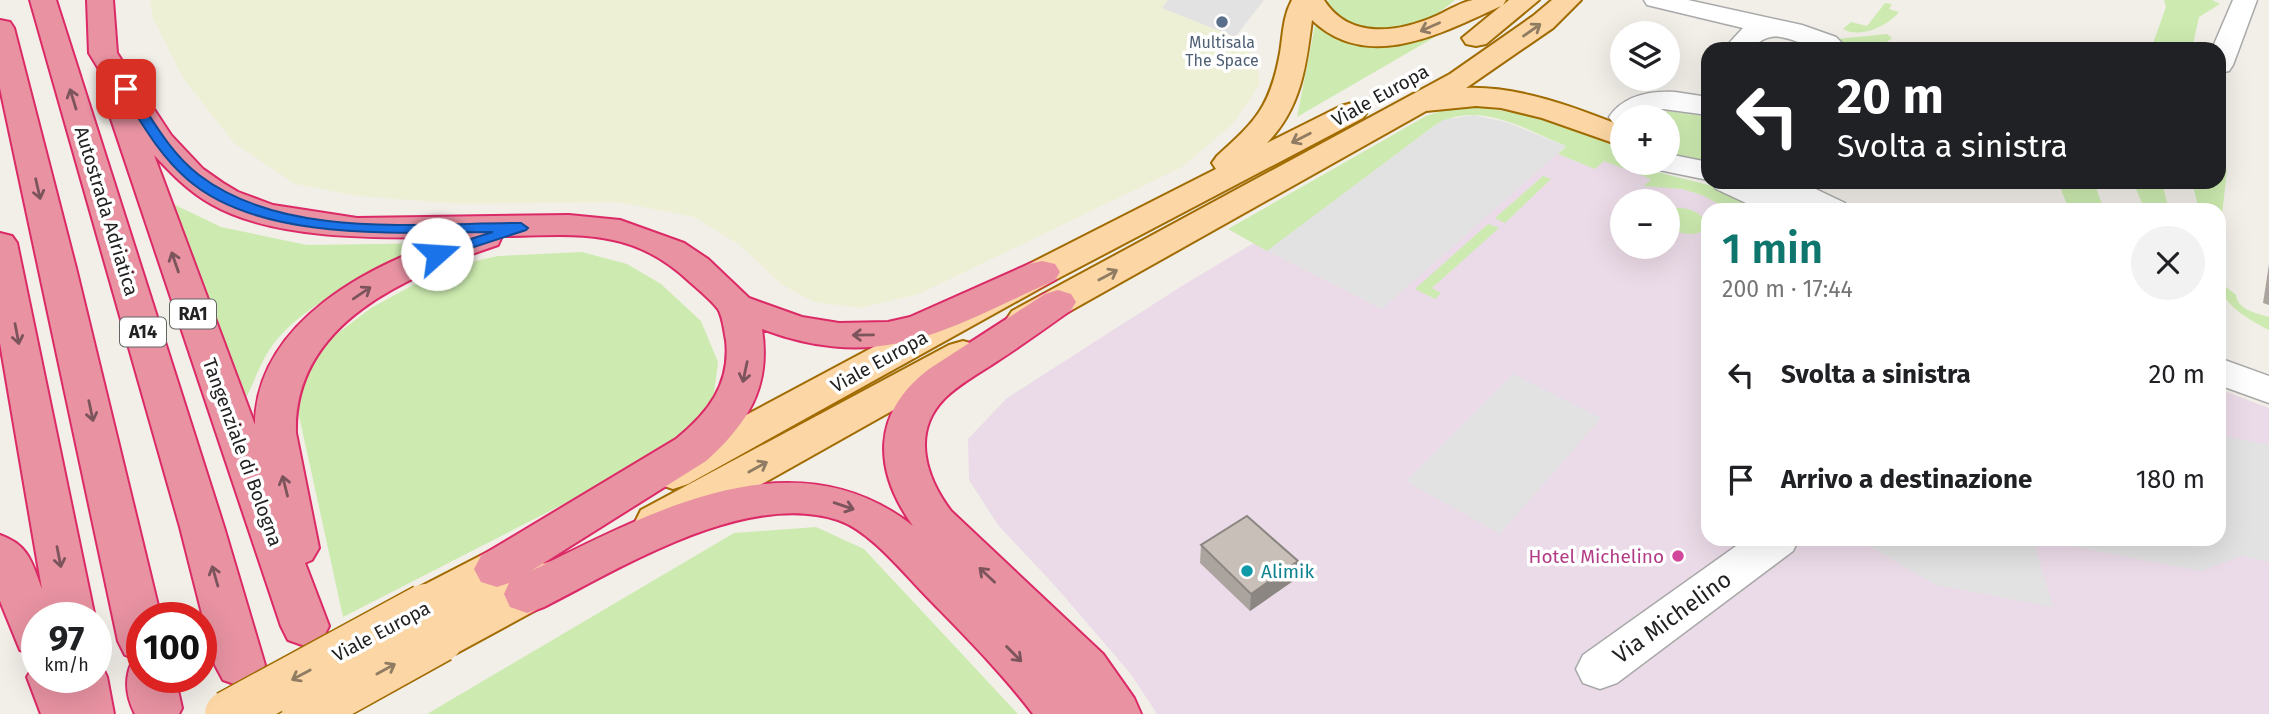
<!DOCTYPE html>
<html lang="it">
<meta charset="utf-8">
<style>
:root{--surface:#fff;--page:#f2f2f2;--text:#202124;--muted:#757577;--accent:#0f766e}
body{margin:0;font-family:"Fira Sans",sans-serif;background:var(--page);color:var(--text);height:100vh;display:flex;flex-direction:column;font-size:26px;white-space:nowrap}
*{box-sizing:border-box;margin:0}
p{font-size:23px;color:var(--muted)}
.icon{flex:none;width:38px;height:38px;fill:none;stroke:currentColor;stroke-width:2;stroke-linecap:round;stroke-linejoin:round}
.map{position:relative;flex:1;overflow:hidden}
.side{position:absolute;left:1701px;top:203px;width:525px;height:343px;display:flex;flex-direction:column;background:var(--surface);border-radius:21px;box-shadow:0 7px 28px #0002}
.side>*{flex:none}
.hud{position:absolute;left:1701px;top:42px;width:525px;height:147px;border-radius:21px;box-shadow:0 7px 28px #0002;background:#202124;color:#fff;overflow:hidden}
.buttons{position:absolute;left:1610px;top:21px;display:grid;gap:14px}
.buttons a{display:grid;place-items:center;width:70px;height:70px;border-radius:50%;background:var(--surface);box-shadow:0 7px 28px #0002;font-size:35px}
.speed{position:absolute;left:21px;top:602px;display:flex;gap:14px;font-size:35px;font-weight:700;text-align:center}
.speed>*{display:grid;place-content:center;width:91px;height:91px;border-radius:50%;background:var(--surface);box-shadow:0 7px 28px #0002;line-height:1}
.speed small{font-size:18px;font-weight:400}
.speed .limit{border:10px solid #d22;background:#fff;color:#111}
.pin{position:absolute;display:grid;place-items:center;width:60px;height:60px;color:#fff;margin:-30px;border-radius:14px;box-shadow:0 4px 10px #0006}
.me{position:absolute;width:77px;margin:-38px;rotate:71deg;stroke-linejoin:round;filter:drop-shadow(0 0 5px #0008)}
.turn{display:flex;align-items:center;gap:24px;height:147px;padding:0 21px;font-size:32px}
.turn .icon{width:91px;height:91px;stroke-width:2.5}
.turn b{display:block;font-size:49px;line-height:60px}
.round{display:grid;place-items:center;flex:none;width:74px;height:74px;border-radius:37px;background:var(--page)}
.head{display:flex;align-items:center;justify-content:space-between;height:119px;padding:0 21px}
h1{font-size:42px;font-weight:600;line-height:52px;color:var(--accent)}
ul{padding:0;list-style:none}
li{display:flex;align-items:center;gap:21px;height:105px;padding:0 21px}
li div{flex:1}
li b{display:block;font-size:26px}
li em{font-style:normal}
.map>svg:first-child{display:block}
</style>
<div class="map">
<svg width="2269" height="714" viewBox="0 0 2269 714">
<rect width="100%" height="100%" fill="#f2efe9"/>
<!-- industrial -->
<path fill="#ebdbe8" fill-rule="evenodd" d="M 1423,131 L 1622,163 L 1746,210 L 1708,210 L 1708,539 L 2219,539 L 2219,389 L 2269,408 L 2269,714 L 1157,714 L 1130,673 L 1056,587 L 998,525 L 969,480 L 968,439 L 1007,398 L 1185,284 L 1327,199 ZM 1622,201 L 1668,201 L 1668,247 L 1622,247 Z"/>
<!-- farmland -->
<path fill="#eef0d5" d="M 150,0 L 1168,0 L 1162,8 L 1235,37 L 1256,60 L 1260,84 L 1234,123 L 1182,167 L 919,294 L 860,308 L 814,302 L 781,284 L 741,246 L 694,217 L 617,202 L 461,204 L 358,196 L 295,184 L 234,143 L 183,78 L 153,18 Z"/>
<!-- grass -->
<g fill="#cdebb0">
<path d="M 1329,0 L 1455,0 C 1441,12 1425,22 1407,28 C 1381,37 1340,28 1327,4 Z"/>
<path d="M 2164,0 L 2212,0 L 2220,4 L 2199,17 L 2192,49 L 2154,49 L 2152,46 L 2166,7 Z"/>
<path d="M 1885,3 L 1892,4 L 1889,9 L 1899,12 C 1888,26 1860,39 1843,29 L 1851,22 L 1867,26 Z"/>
<path d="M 1315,25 C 1346,41 1383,49 1417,41 C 1430,38 1442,31 1454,26 L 1297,117 Z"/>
<path d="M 1887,34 L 1892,38 L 1878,49 L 1852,49 L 1852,46 L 1837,39 Z"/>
<path d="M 1457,106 C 1489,107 1582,121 1606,140 C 1612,145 1616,150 1622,155 L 1622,163 L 1636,163 L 1657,172 L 1716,187 L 1760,210 L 1730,210 L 1702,195 L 1682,189 L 1644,186 L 1651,179 L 1604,161 L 1595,169 L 1558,154 L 1566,146 C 1534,133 1495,110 1460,116 C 1451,117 1442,122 1434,126 L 1267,251 L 1228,229 L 1426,116 Z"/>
<path d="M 1668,111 L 1708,117 L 1708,161 L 1690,159 L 1668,153 L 1668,117 L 1649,117 Z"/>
<path d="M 2219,162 L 2227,170 L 2219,241 L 2219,210 L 2199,210 L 2192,182 L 2219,182 Z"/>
<path d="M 1543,176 L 1551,179 L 1505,223 L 1495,218 Z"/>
<path d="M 2058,182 L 2094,182 L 2104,210 L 2069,210 Z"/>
<path d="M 2133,182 L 2162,182 L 2169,210 L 2145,210 Z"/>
<path d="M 167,201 L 221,227 L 307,245 L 444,243 C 391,265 299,301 268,352 C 259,366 253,385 245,400 Z"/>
<path d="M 1671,208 C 1686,207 1704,211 1707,227 C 1697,238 1682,234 1670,229 L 1668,209 Z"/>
<path d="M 1488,224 L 1499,228 L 1432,288 L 1441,293 L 1435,299 L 1415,289 Z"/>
<path d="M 582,252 L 627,264 L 661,284 L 701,321 L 718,362 L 713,401 L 671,449 L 343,617 L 296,402 L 321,346 L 371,308 L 444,268 L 498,256 Z"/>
<path d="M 2219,281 L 2236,295 C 2238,310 2256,313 2269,317 L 2269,330 C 2251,321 2219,303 2219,281 Z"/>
<path d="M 816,527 L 864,549 L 1018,714 L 427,714 L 734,533 Z"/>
</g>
<!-- parking -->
<g fill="#e2e2e2">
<path d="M 1168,0 L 1264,0 L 1235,37 L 1162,8 Z"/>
<path d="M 1473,115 L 1506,122 L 1566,146 L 1382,309 L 1267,251 L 1434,126 L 1443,120 Z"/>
<path d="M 1513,374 L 1601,418 L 1500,534 L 1406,481 Z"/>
<path d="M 2219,435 L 2269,445 L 2269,562 L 2241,556 L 2201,571 L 2071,546 L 2069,539 L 2219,539 Z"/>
<path d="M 1857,539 L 2033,539 L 2053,607 L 1936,585 Z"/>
</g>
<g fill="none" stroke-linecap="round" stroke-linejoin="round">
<!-- minor casing -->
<g stroke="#a9a9a9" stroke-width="3">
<g id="minor">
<path d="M 1644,0 L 1688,0 L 1802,25 L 1836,37 L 1848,49 C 1839,49 1829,50 1820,49 C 1800,46 1777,26 1757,44 L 1758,49 L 1732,49 L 1730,42 L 1743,28 L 1647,5 Z"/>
<path d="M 2233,0 L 2257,0 L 2233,65 L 2229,71 L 2219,73 L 2219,49 L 2212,49 Z"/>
<path d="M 1675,92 L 1708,97 L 1708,115 L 1663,109 L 1651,110 L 1639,117 L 1622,117 L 1622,125 L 1613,123 L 1609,117 C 1624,95 1650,91 1675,92 Z"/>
<path d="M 1668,154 L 1708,162 L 1708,180 L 1654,169 L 1650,163 L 1668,163 Z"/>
<path d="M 1712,182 L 1752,182 L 1766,188 L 1762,182 L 1801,182 L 1845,203 L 1850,210 L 1809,210 L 1800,205 L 1803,210 L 1761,210 L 1716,189 Z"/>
<path d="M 2219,358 L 2269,376 L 2269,403 L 2219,385 Z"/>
<path d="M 1746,539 L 1799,539 L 1793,551 L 1617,683 L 1600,689 L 1583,683 L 1576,669 L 1583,655 Z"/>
</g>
</g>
<!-- major casing -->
<g stroke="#a06b00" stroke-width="4">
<g id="major">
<path d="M 1292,0 L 1324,0 C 1350,41 1400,32 1438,15 C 1449,10 1461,2 1473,0 C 1484,0 1495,0 1506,0 L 1503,5 L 1509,0 L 1539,0 L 1486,44 L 1476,46 L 1466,44 L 1462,38 L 1501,6 C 1444,32 1368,74 1312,20 C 1306,67 1301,108 1267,143 L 1341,106 L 1352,103 L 1363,106 L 1367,112 L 1363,118 L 1055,280 L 688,484 L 673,489 L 658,484 L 652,473 L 658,462 L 1029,264 L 1216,169 L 1212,163 L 1217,156 C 1256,121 1270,107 1280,53 C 1283,35 1283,16 1292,0 Z"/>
<path d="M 1552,0 L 1581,0 L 1553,28 L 1466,88 C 1519,86 1574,107 1622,126 L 1622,146 L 1542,118 L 1501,108 L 1476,106 L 1426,111 L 1038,329 L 1025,332 L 1012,329 L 1006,320 L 1012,311 L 1450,74 L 1533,16 Z"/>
<path d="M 963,341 L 977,345 L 982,354 L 977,363 L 673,534 L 657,539 L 641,534 L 635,522 L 641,510 L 949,345 Z"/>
<path d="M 525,536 L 541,541 L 548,554 L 543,564 L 555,560 L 571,565 L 578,578 L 571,591 L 457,653 L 440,659 L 423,653 L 416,639 L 423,625 L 408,621 L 401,607 L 408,593 L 509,541 Z"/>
</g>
</g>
<!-- highway casing -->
<g stroke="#dc2a67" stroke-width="4">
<g id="highway">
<path d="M 30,0 L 56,0 L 224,527 L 265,665 L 257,680 L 240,686 L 223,680 L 215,665 L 180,527 Z"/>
<path d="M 87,0 L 113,0 L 117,53 L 171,135 L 203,169 L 223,183 L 238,192 L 273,205 L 357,218 L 569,215 L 620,220 L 684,243 L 708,259 L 749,298 L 802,317 L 839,323 L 888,322 L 910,317 L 1029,264 L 1042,261 L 1055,264 L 1060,272 L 1055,280 C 948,329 882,374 762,329 C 771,387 748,423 706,461 L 531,571 C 648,514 793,431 913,526 C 873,470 871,413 929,369 L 1045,294 L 1058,290 L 1071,294 L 1076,302 L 1071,310 C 1046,328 1021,346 996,362 C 978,374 959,384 944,399 C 911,433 926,478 951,511 L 1103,654 L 1134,698 L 1141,714 L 1033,714 C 1002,673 966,637 930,600 C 905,575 871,531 838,520 C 746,490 623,567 544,607 L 527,613 L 510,607 L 504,594 L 509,583 L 497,587 L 481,582 L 474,569 L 481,556 L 676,439 C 708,413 731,384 726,340 C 724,331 723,317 718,309 C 711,300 700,291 691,283 C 670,263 643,246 613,240 C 578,232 538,236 502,236 L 498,245 C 409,275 293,322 296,433 L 319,548 L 312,560 L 305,563 L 329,626 L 322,640 L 305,646 L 288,640 L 281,626 L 108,110 L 112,104 L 119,102 L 89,53 ZM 154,155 C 172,174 188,191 211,204 C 275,241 382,238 455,237 C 370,264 256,322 255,425 Z"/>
<path d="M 0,20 L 10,22 L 14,28 L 76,268 L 161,618 L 142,618 L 142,677 L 175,677 L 182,708 L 179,714 L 135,714 C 126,696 124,679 132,662 L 138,660 L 125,655 L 118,641 L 0,88 Z"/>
<path d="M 0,233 L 12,236 L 17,243 L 95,618 L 37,618 L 37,656 L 20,650 L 0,601 L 0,535 C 29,545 32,563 42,589 L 0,343 Z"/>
<path d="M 37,661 L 37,677 L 96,677 L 96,661 L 100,662 L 107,677 L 114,714 L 41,714 L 27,677 Z"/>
</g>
</g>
<!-- minor -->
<use href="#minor" fill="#fff" fill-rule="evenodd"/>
<!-- major -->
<use href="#major" fill="#fcd6a4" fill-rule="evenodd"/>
<!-- highway -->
<use href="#highway" fill="#e892a2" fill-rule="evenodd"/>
<!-- major-bridge casing -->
<g stroke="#a06b00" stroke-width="49" stroke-linecap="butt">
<g id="major-bridge">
<path d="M 228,714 L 425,607"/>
<path d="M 305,714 L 440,639"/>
</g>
</g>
<!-- major-bridge -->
<use href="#major-bridge" stroke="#fcd6a4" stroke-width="46"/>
</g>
<!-- wall -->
<g fill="#aba49e">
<path d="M 2269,264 L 2269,305 L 2263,303 Z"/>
<path d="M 1201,545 L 1296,579 L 1250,611 L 1200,563 Z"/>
</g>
<!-- shaded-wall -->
<path fill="#8b8681" d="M 1298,561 L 1296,579 L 1250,611 L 1251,594 Z"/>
<!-- building -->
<path fill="#c7bfb8" stroke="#8b8681" stroke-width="2" d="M 1247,516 L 1298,561 L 1251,594 L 1201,545 Z"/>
<!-- one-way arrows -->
<defs><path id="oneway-shaft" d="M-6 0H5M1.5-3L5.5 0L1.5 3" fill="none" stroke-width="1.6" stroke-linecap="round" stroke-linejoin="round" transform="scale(1.75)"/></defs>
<g stroke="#8f7c63">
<use href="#oneway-shaft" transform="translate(1430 27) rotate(156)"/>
<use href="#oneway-shaft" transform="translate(1532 30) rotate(-35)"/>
<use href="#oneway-shaft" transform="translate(1301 138) rotate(153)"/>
<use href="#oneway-shaft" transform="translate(1108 275) rotate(-28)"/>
<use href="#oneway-shaft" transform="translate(758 467) rotate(-29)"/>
<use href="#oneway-shaft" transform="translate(386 669) rotate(-29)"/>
<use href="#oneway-shaft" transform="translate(301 675) rotate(152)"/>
</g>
<g stroke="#7b545c">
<use href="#oneway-shaft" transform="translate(73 99) rotate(-107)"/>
<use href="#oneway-shaft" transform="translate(38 189) rotate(77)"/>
<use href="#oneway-shaft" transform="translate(175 262) rotate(-109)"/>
<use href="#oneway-shaft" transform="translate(362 293) rotate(-34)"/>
<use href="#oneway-shaft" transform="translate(17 334) rotate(79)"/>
<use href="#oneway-shaft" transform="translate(863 335) rotate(179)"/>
<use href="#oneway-shaft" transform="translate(745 372) rotate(102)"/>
<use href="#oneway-shaft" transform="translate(91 411) rotate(78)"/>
<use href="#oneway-shaft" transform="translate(285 486) rotate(-104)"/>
<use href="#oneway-shaft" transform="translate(844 506) rotate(19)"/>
<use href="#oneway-shaft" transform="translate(59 557) rotate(79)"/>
<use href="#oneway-shaft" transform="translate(987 575) rotate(-137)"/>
<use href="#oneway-shaft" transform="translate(215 576) rotate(-106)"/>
<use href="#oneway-shaft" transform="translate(1014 654) rotate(45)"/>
</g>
<!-- route -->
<path fill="#1a73e8" stroke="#114b97" stroke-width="2" d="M 126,85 L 130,86 C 151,117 169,152 199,175 C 284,240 420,223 521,223 L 528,228 L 526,230 L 437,259 L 432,257 L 430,254 L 432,251 L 493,232 C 402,232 260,243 187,179 C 158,154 140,120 120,89 Z"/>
<!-- markers -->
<circle fill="#5c6f8a" stroke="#fff" stroke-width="2.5" cx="1222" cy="22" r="7"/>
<circle fill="#d1479c" stroke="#fff" stroke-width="2.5" cx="1678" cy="556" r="7"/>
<circle fill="#0f9aa8" stroke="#fff" stroke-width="2.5" cx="1247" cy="571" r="7"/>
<g text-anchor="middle" stroke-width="7" stroke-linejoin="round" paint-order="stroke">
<!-- far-service labels -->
<g font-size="16" fill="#4e5e75" stroke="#fff">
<text x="1222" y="48">Multisala<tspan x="1222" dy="18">The Space</tspan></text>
</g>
<!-- shield labels -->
<g fill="#fff" stroke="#646464" stroke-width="2">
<rect x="170" y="299.5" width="46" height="29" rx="5"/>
<rect x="120" y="317.5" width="46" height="29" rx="5"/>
</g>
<g font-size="18" font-weight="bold" fill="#222">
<text x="193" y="320">RA1</text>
<text x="143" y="338">A14</text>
</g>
<!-- street labels -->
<g font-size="19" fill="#222" stroke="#fff">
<text transform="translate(1380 95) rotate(-29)" y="7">Viale Europa</text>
<text transform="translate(107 211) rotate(73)" y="7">Autostrada Adriatica</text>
<text transform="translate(879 361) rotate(-29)" y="7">Viale Europa</text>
<text transform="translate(243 452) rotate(70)" y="7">Tangenziale di Bologna</text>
<text transform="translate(381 631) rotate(-28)" y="7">Viale Europa</text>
</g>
<!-- hotel labels -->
<g font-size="19" fill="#b23c85" stroke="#fff" text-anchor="end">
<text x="1664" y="563">Hotel Michelino</text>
</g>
<!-- culture labels -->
<g font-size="19" fill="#0d838f" stroke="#fff" text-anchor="start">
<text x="1261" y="578">Alimik</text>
</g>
<!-- near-street labels -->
<g font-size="23" fill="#222" stroke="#fff">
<text transform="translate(1672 617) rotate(-36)" y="8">Via Michelino</text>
</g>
</g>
</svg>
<div class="buttons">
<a><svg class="icon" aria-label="layers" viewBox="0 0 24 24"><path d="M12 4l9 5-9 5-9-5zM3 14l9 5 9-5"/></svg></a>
<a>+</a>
<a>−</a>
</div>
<div class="speed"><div>97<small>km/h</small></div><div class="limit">100</div></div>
<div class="pin" style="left:126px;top:89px;background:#d93025"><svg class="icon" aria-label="arrive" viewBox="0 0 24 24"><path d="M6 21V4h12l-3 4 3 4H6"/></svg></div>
<svg class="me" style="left:437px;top:254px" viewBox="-20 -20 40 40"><circle r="19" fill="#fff"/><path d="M0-13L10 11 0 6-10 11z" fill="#1a73e8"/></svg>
<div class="hud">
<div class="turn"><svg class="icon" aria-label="left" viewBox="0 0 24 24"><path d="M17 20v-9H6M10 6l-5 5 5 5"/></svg><div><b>20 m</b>Svolta a sinistra</div></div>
</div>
<section class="side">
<div class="head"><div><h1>1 min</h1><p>200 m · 17:44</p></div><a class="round"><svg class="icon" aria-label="close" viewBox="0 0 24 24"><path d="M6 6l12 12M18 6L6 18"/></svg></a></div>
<ul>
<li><svg class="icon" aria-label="left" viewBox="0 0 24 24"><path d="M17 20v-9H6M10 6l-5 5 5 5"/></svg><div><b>Svolta a sinistra</b></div><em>20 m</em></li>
<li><svg class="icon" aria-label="arrive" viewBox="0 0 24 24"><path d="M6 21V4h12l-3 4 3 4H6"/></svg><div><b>Arrivo a destinazione</b></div><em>180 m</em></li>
</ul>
</section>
</div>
